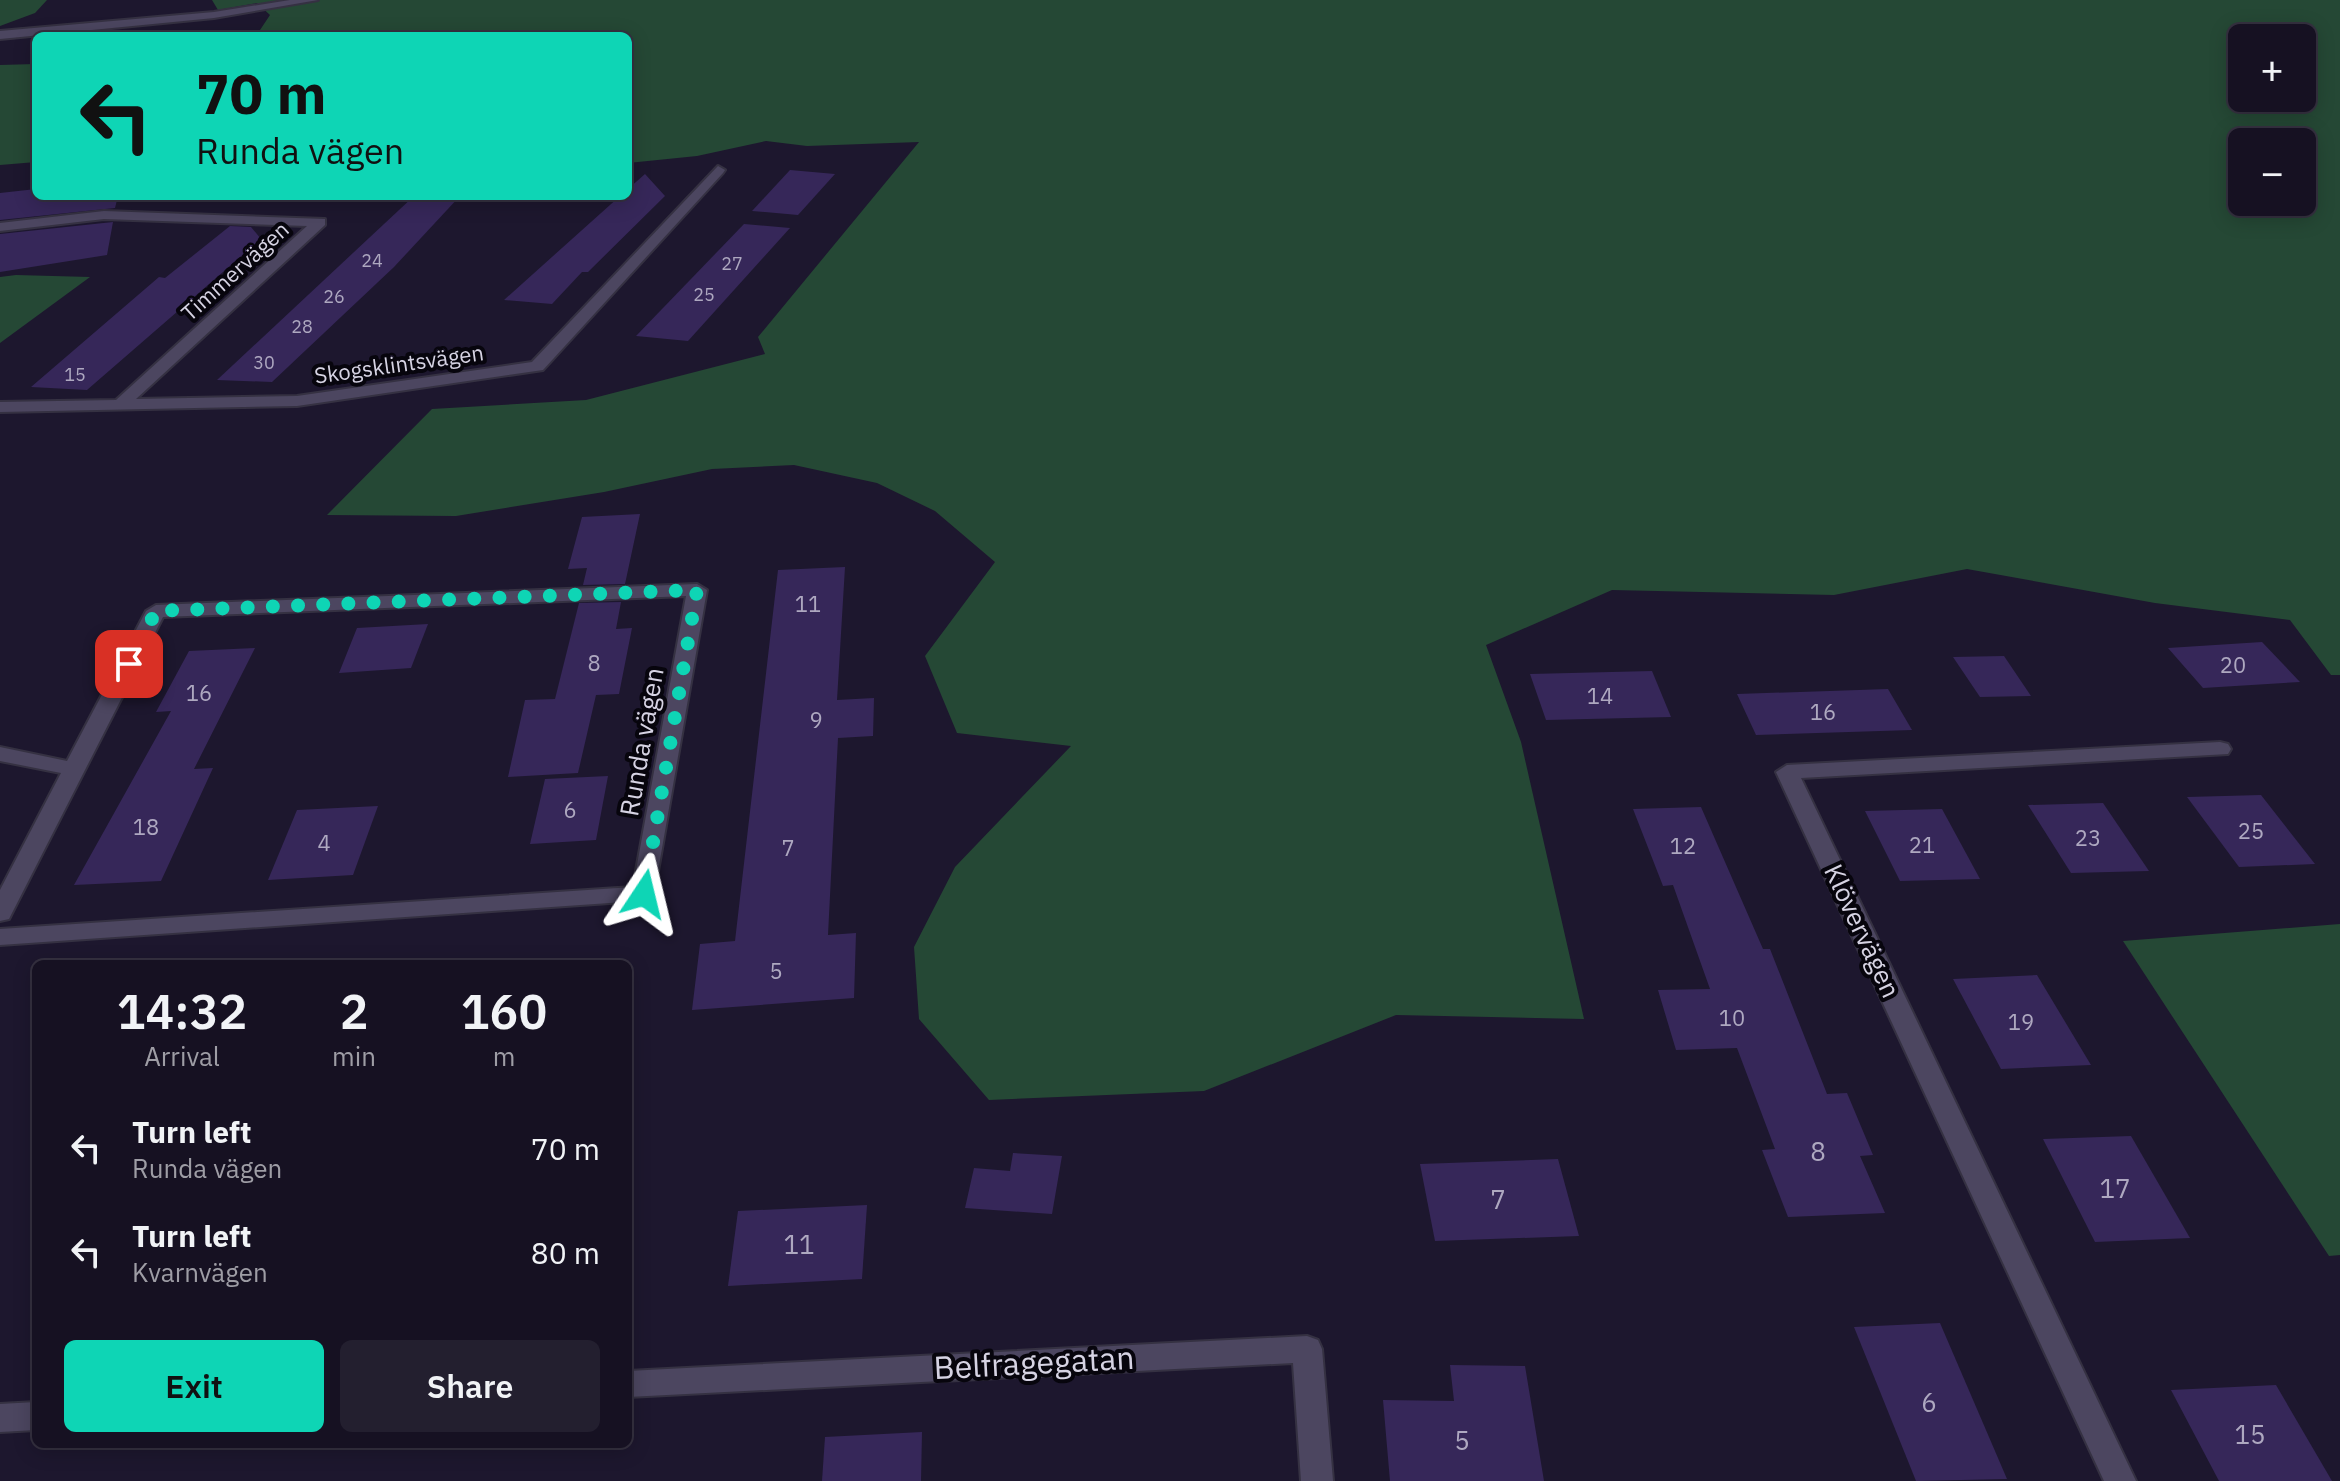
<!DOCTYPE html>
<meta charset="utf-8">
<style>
:root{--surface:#161122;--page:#231f2f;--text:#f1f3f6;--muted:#9e9da5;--line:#353140;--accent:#0ed5b5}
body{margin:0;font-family:"IBM Plex Sans",sans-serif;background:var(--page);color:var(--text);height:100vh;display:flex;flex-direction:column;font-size:30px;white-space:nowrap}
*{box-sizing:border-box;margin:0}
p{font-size:26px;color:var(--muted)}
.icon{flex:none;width:44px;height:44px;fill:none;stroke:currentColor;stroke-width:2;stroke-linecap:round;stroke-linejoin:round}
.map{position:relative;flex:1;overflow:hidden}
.drawer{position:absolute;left:32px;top:960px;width:600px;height:488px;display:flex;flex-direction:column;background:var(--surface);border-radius:12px;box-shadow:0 4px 20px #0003,0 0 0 2px var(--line)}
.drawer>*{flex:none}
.hud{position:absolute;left:32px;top:32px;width:600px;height:168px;border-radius:12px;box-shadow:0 4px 20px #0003,0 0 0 2px var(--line);background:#0ed5b5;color:#111;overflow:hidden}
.controls{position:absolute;left:2228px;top:24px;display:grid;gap:16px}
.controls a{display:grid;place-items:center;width:88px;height:88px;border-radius:12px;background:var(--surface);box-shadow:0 4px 20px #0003,0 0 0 2px var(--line);font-size:40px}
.pin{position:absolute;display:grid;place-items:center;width:68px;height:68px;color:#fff;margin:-34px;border-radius:16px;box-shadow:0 4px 12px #0006}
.me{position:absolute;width:88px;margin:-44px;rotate:10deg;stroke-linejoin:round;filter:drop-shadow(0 0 6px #0008)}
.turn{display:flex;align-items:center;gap:28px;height:168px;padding:0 32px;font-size:36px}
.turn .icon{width:104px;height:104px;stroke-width:2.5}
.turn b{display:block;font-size:56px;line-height:68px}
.eta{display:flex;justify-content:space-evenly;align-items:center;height:136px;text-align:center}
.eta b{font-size:48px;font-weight:600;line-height:56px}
.cta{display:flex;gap:16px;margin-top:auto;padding:16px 32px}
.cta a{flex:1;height:92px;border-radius:12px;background:var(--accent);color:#111;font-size:32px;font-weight:600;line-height:92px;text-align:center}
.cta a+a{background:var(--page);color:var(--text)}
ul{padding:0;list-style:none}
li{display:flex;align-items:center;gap:24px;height:104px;padding:0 32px}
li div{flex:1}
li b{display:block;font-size:30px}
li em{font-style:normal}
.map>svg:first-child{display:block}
</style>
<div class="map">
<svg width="2340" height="1481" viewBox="0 0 2340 1481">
<rect width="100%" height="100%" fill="#1d172e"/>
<!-- green -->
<g fill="#254835" fill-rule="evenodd">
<path d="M 0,0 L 47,0 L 35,13 L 0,26 Z"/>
<path d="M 212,0 L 2340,0 L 2340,675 L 2331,675 L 2290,620 L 2155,603 L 1967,569 L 1834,595 L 1612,590 L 1486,645 L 1521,742 L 1584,1019 L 1396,1015 L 1204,1091 L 989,1100 L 919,1019 L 914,947 L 955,867 L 1071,746 L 957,733 L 925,656 L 995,562 L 935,511 L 877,483 L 794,465 L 712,469 L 604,492 L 456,516 L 327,515 L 432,409 L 586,400 L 765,354 L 758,337 L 919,142 L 807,146 L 766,141 L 697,156 L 628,163 L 628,36 L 256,36 L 270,15 L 257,3 L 218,10 ZM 2242,38 L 2302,38 L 2302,98 L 2242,98 ZM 2242,142 L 2302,142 L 2302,202 L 2242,202 Z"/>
<path d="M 36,64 L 36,162 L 0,165 L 0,65 Z"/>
<path d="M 16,275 L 90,277 L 0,343 L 0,277 Z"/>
<path d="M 2340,924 L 2340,1255 L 2329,1256 L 2123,941 Z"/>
</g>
<!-- building -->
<g fill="#362759">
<path d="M 790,170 L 835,174 L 798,215 L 752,211 Z"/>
<path d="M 645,174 L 665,196 L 588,272 L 582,272 L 552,304 L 504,300 L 620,196 L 628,196 L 628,189 Z"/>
<path d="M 36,189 L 36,196 L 118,196 L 115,208 L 0,220 L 0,193 Z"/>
<path d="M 414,196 L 460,196 L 394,267 L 272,382 L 217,380 Z"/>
<path d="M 113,222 L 107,255 L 0,272 L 0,234 Z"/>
<path d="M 744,224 L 790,228 L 688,341 L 636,336 Z"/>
<path d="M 230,226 L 251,227 L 261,239 L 87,390 L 31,387 L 159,277 L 165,278 Z"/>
<path d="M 640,514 L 625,584 L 583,585 L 587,568 L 568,569 L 582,517 Z"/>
<path d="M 845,567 L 837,700 L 874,698 L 873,736 L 838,738 L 828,935 L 856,933 L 854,998 L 692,1010 L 700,944 L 735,941 L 778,570 Z"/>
<path d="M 621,602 L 616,629 L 632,628 L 619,694 L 596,695 L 578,773 L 508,777 L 525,700 L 555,699 L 579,603 Z"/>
<path d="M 428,624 L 411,668 L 339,673 L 357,628 Z"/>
<path d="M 2262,642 L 2300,682 L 2203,688 L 2168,648 Z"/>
<path d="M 255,648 L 194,769 L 213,768 L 161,881 L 74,885 L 171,711 L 156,712 L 189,651 Z"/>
<path d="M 2004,656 L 2031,696 L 1980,697 L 1953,657 Z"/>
<path d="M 1652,671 L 1671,717 L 1546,720 L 1530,674 Z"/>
<path d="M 1888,689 L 1912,730 L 1756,735 L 1737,694 Z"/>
<path d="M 608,776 L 596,840 L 530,844 L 545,779 Z"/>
<path d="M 2261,795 L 2315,864 L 2239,867 L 2187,797 Z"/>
<path d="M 2103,803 L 2149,871 L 2071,873 L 2028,805 Z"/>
<path d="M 378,806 L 353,875 L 268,880 L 297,810 Z"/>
<path d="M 1701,807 L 1763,949 L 1770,949 L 1827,1094 L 1847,1093 L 1873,1155 L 1860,1156 L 1885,1213 L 1788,1217 L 1762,1150 L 1775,1149 L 1737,1048 L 1676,1050 L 1658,990 L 1710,989 L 1673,885 L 1663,886 L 1633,809 Z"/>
<path d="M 1942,809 L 1980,879 L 1900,881 L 1865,811 Z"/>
<path d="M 2037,975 L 2091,1065 L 2001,1069 L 1953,979 Z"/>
<path d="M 2131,1136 L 2190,1238 L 2095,1242 L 2043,1139 Z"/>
<path d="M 1013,1153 L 1062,1156 L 1052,1214 L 965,1208 L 974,1168 L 1010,1171 Z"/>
<path d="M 1558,1159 L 1579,1236 L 1435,1241 L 1420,1164 Z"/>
<path d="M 867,1205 L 862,1279 L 728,1286 L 738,1211 Z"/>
<path d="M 1940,1323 L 2007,1479 L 1916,1481 L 1854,1327 Z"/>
<path d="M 1450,1365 L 1525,1366 L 1544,1481 L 1390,1481 L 1383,1400 L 1454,1401 Z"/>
<path d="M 2276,1385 L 2332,1481 L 2219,1481 L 2171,1390 Z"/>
<path d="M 922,1432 L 921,1481 L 822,1481 L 825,1437 Z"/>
</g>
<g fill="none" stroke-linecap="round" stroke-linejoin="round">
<!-- minor casing -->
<g stroke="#353142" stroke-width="4">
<g id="minor">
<path d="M 718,166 L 725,170 L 723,173 L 543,370 L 297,406 L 0,412 L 0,402 L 116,400 L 307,226 L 104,219 L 0,231 L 0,223 L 104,211 L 325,219 L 325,225 L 136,399 L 297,396 L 532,362 Z"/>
<path d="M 697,584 L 707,590 L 653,900 L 0,945 L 0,929 L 633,887 L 686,596 L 163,617 L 12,913 L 9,919 L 0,921 L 0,890 L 61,773 L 0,761 L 0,747 L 67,761 L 146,611 L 156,605 Z"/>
<path d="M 2220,742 L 2228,744 L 2231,749 L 2228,754 L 1801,778 L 2136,1481 L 2104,1481 L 1776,772 L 1787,765 Z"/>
<path d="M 1307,1336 L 1318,1340 L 1322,1349 L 1333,1481 L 1301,1481 L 1293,1363 L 628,1397 L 628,1371 Z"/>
<path d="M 36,1402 L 36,1430 L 0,1432 L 0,1404 Z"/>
</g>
</g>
<!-- tertiary casing -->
<g stroke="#353142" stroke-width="4">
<path id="tertiary" d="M 290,0 L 318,0 L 214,18 L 0,39 L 0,31 L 214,12 Z"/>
</g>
<!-- minor -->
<use href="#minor" fill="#4c4660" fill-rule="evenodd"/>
<!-- tertiary -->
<use href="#tertiary" fill="#4c4660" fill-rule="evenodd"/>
</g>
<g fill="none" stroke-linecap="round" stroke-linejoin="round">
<!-- route -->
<path stroke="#0ed5b5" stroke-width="14" stroke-dasharray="0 25.2" d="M 129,664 L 156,611 L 697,590 L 644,894"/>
</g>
<g text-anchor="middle" stroke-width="8" stroke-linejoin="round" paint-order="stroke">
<!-- far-number labels -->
<g font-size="18" fill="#aea8c0">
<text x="372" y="267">24</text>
<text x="732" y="270">27</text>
<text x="704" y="301">25</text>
<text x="334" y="303">26</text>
<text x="302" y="333">28</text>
<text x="264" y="369">30</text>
<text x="75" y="381">15</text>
</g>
<!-- far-street labels -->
<g font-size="22" fill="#d6d3e3" stroke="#07050d">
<text transform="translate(235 271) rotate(-42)" y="8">Timmervägen</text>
<text transform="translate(399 364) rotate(-8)" y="8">Skogsklintsvägen</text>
</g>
<!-- number labels -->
<g font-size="22" fill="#aea8c0">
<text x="808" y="612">11</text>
<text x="594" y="671">8</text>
<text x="2233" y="673">20</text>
<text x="199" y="701">16</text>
<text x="1600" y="704">14</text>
<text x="1823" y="720">16</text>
<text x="816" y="728">9</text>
<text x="570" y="818">6</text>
<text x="146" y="835">18</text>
<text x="2251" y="839">25</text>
<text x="2088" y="846">23</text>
<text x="324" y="851">4</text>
<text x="1922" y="853">21</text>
<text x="1683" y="854">12</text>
<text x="788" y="856">7</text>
<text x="776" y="979">5</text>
<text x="1732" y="1026">10</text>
<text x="2021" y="1030">19</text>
</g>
<!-- street labels -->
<g font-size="26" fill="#d6d3e3" stroke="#07050d">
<text transform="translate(642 742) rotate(-80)" y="9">Runda vägen</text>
<text transform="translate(1862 931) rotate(65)" y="9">Klövervägen</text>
</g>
<!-- near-number labels -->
<g font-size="26" fill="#aea8c0">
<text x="1818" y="1161">8</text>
<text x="2115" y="1198">17</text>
<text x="1498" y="1209">7</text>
<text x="799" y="1254">11</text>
<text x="1929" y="1412">6</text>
<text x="2250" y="1444">15</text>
<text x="1462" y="1450">5</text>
</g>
<!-- near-street labels -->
<g font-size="32" fill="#d6d3e3" stroke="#07050d">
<text transform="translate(1034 1363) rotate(-3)" y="11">Belfragegatan</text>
</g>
</g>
</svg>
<div class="controls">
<a>+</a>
<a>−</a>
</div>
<div class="pin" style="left:129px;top:664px;background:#d93025"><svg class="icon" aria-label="arrive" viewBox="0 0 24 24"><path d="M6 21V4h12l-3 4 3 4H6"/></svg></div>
<svg class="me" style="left:644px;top:894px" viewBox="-20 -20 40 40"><path d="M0-17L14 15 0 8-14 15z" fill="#0ed5b5" stroke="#fff" stroke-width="4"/></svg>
<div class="hud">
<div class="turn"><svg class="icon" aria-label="left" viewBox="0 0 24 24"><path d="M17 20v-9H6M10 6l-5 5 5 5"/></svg><div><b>70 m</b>Runda vägen</div></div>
</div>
<section class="drawer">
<div class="eta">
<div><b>14:32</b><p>Arrival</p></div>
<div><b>2</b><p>min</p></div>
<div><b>160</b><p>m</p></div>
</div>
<ul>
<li><svg class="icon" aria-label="left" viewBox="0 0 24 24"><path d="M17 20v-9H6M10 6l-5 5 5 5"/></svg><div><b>Turn left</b><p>Runda vägen</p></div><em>70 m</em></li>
<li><svg class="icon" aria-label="left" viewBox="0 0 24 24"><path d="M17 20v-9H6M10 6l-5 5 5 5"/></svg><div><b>Turn left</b><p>Kvarnvägen</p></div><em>80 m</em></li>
</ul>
<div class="cta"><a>Exit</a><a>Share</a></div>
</section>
</div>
